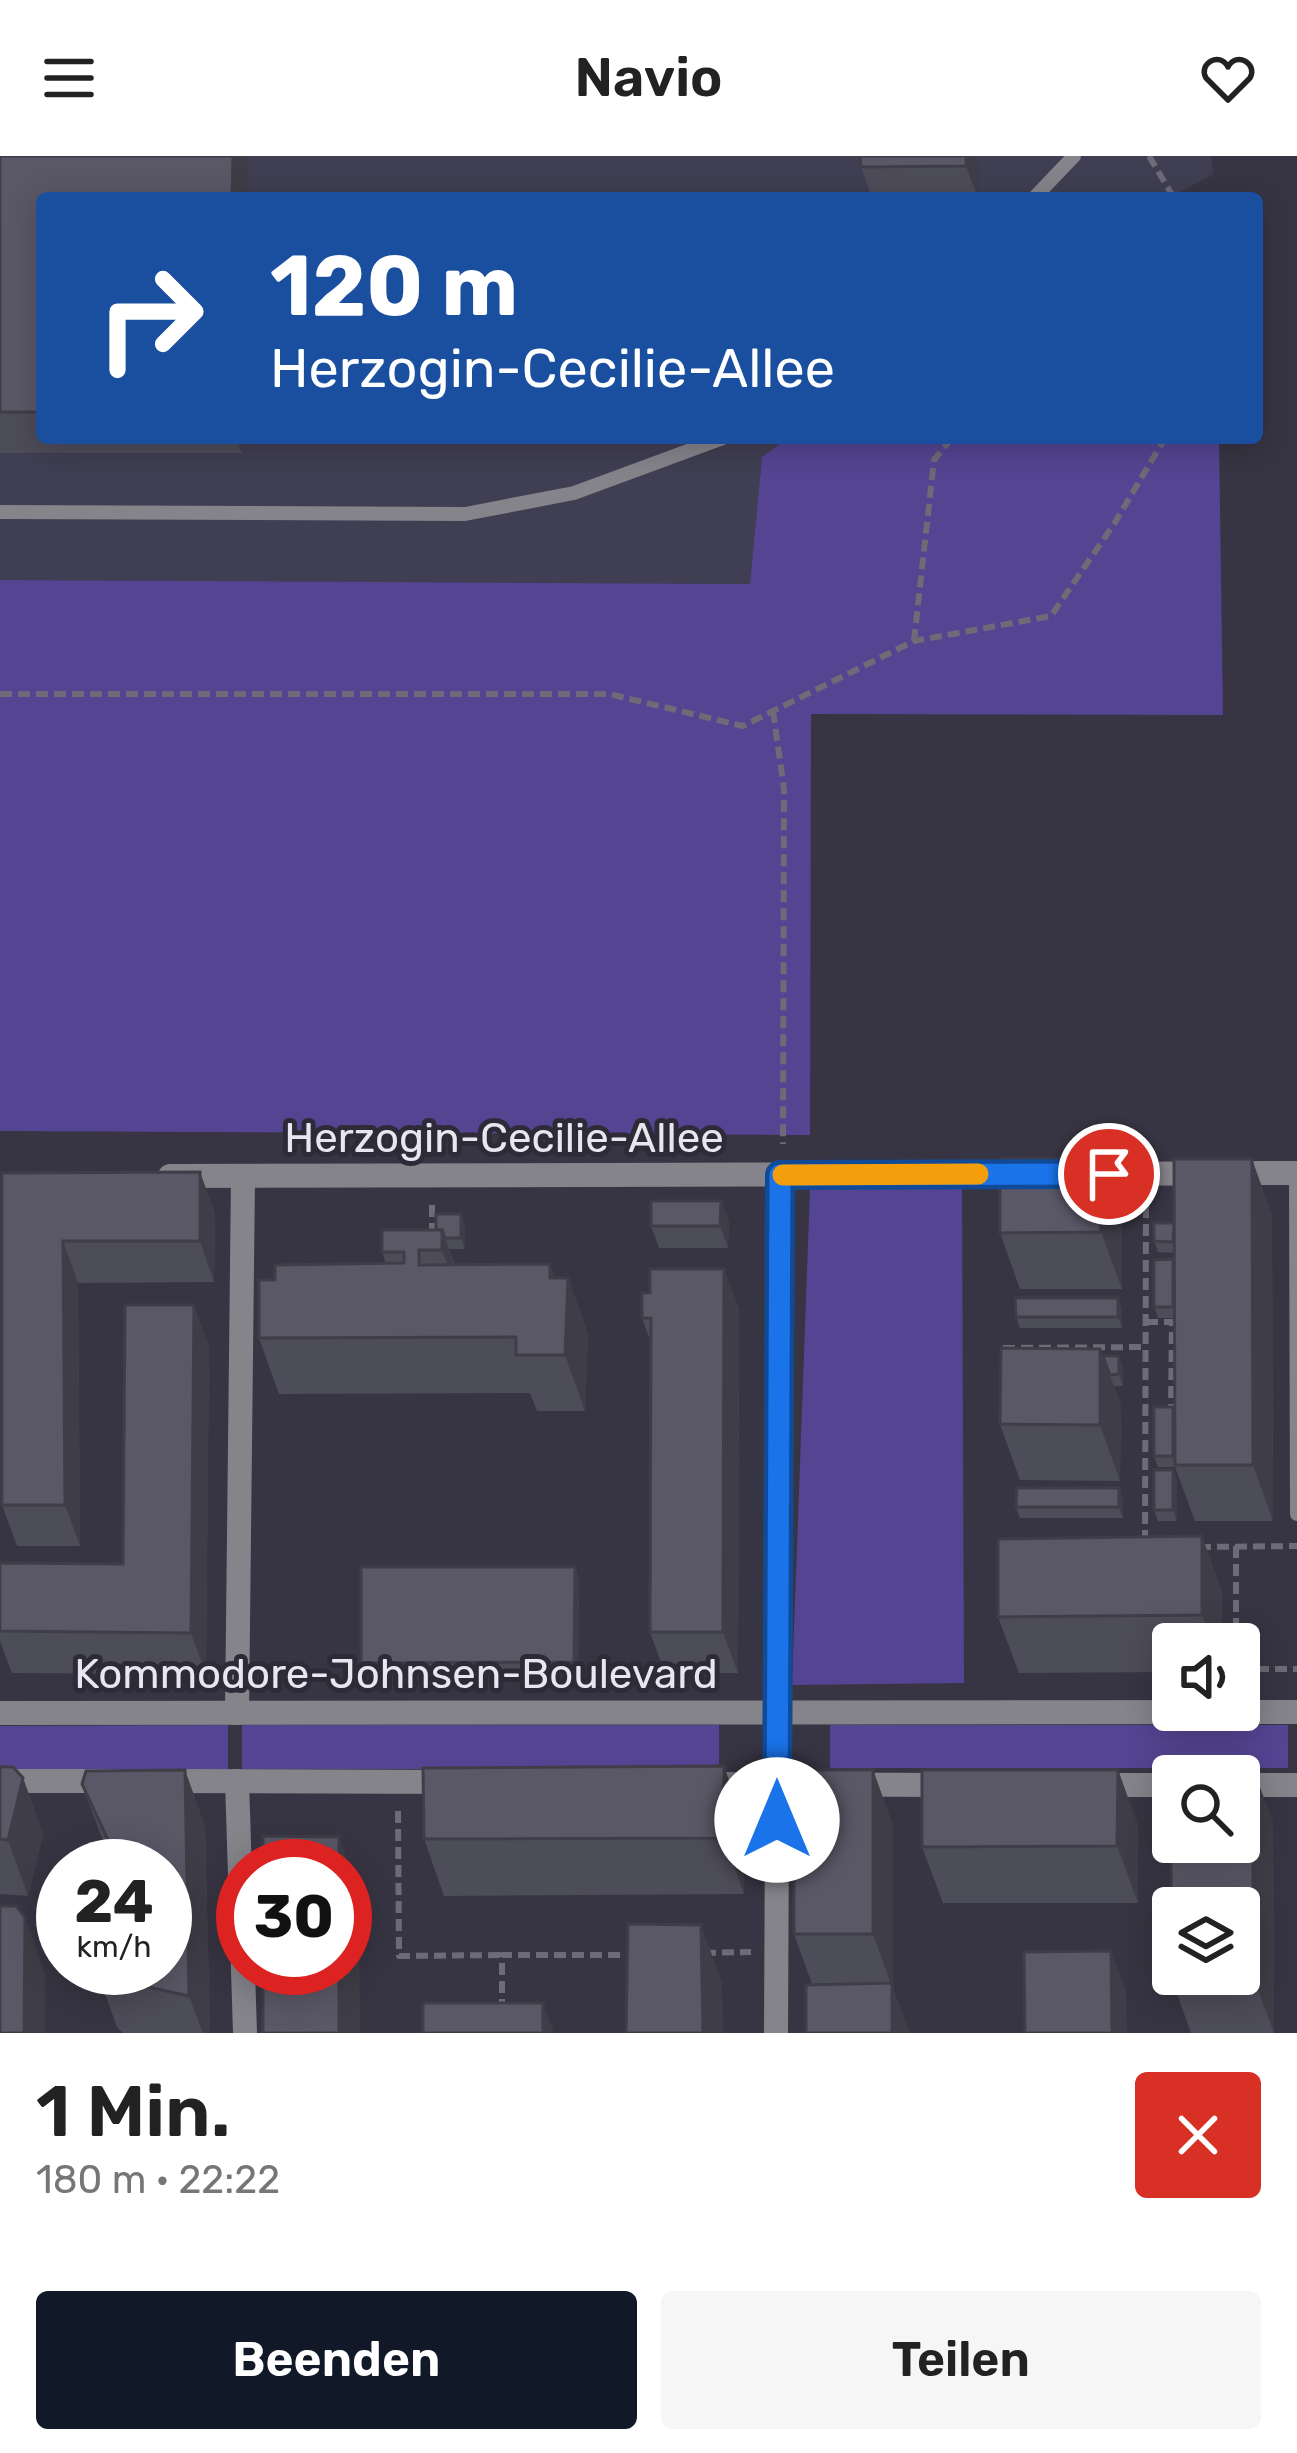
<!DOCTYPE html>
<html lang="de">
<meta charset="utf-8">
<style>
:root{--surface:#fff;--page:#f6f6f6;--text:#222;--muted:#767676;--accent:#111827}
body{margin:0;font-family:Rubik,sans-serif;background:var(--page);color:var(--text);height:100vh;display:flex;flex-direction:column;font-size:45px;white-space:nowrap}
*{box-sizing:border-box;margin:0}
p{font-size:39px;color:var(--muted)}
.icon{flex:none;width:66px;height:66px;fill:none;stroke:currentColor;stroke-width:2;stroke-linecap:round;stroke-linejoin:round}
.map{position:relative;height:1877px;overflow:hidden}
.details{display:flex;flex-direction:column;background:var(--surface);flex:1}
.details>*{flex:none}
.banner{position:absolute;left:36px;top:36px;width:1227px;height:252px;border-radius:12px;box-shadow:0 6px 30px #0003;background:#1a4fa0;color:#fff;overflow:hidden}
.tools{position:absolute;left:1152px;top:1467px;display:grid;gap:24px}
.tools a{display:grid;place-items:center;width:108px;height:108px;border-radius:12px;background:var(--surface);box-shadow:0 6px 30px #0003;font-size:60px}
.speed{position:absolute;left:36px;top:1683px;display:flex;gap:24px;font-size:60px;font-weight:700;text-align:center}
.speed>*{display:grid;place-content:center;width:156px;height:156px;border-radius:50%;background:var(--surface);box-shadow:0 6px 30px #0003;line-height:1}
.speed small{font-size:30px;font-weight:400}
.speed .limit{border:18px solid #d22;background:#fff;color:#111}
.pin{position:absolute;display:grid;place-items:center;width:102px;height:102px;color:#fff;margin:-51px;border:6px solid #fff;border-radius:50%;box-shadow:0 3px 12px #0007}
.me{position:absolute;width:132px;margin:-66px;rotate:0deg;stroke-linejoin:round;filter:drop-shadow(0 0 9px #0008)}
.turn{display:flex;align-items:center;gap:42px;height:252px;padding:0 36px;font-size:54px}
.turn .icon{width:156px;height:156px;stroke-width:2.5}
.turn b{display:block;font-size:84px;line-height:102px}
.round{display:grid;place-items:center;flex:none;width:126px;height:126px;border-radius:12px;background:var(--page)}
.overview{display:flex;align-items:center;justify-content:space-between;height:204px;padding:0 36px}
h1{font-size:72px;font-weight:600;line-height:90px}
.action{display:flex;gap:24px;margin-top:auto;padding:24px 36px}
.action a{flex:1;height:138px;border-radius:12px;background:var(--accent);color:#fff;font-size:48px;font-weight:600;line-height:138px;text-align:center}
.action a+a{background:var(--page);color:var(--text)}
header{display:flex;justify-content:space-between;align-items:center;height:156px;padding:0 36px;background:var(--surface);font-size:54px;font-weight:600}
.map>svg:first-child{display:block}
</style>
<header><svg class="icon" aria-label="menu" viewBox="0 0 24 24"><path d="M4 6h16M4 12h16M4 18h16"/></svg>Navio<svg class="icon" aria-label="heart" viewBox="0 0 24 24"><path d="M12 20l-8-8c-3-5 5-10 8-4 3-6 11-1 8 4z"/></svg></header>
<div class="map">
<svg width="1297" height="1877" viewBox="0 0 1297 1877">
<rect width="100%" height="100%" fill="#373543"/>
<!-- built -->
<path fill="#403e52" d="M 0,0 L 1211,0 L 1214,18 L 1169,42 L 42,42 L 42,282 L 788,282 L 762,302 L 750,428 L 0,424 Z"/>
<!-- green -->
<g fill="#554492">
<path d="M 788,282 L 1219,282 L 1223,559 L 811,558 L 810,979 L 0,975 L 0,424 L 750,428 L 762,301 Z"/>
<path d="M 810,1033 L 962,1033 L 964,1527 L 792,1529 Z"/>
<path d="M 228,1569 L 228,1614 L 0,1614 L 0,1570 Z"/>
<rect x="242" y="1569" width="477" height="44"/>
<rect x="830" y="1569" width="458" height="43"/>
</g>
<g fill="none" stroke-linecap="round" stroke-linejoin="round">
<!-- path -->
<g stroke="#6c6b77" stroke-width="6" stroke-dasharray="12 6" stroke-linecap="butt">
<path d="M 1149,0 L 1174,42"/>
<path d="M 914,485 L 934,304 L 952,282"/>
<path d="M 0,538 L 609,538 L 743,570 L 914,485 L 1051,460 L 1114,368 L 1165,282"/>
<path d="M 773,555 L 784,633 L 783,988"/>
<path d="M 432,1079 L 432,1044"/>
<path d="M 1146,1166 L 1172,1166 L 1171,1255"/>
<path d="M 1003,1192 L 1145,1191"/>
<path d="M 1145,1386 L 1146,1046"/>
<path d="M 1236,1390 L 1236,1488"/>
<path d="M 1199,1391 L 1297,1390"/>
<path d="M 1239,1513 L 1297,1513"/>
<path d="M 398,1655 L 399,1800 L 502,1799"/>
<path d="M 704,1797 L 751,1796"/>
<path d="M 502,1855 L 502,1799 L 631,1799"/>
</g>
<!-- lane -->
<g stroke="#85848b" stroke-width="14">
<path d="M 1034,42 L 1074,0"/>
<path d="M 0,356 L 465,358 L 574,337 L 723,282"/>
<path d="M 1296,1017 L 1297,1358"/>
</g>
<!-- street -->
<g stroke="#85848b" stroke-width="24">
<path d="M 1076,1018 L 1297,1017"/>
<path d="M 170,1020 L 1030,1018"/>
<path d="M 0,1557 L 1297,1556"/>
<path d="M 237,1557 L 243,1021"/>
<path d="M 0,1625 L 115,1625"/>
<path d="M 155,1625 L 457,1626"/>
<path d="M 237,1625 L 245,1877"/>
<path d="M 701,1628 L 955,1629"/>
<path d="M 1091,1629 L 1173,1629"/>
<path d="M 1239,1629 L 1297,1629"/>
<path d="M 776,1877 L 780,1019"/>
</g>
</g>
<!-- wall -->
<g fill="#4d4c59">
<path d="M 0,0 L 249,0 L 248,42 L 42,42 L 42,282 L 242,282 L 242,297 L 0,297 Z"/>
<path d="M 978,0 L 978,42 L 872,42 L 861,11 Z"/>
<path d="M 1101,1003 L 1122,1059 L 1122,1133 L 1020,1133 L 1000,1077 Z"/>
<path d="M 2,1017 L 215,1057 L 214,1126 L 78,1127 L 80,1390 L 17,1390 L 2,1349 Z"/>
<path d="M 721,1045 L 729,1066 L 728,1092 L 659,1092 L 651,1070 Z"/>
<path d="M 1272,1059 L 1273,1365 L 1195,1365 L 1175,1311 L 1158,1311 L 1154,1300 L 1174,1256 L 1174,1162 L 1158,1162 L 1154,1151 L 1173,1103 L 1174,1097 L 1158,1096 L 1154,1085 L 1174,1067 Z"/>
<path d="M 465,1069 L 465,1093 L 449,1093 L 455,1109 L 555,1122 L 568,1122 L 588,1178 L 585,1255 L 537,1255 L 530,1237 L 279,1238 L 259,1182 L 275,1124 L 386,1108 L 382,1096 L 436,1074 Z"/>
<path d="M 724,1113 L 739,1154 L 738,1517 L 665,1517 L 650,1476 L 651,1186 L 642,1162 L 650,1137 Z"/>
<path d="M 1122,1153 L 1122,1172 L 1020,1172 L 1016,1161 Z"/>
<path d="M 209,1190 L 206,1518 L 12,1517 L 0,1485 L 0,1407 L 123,1408 Z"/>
<path d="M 1100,1193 L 1103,1200 L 1119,1200 L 1123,1211 L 1123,1230 L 1114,1230 L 1121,1249 L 1120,1325 L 1020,1324 L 1000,1268 Z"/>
<path d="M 1173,1314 L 1177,1325 L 1177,1365 L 1158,1365 L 1154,1354 Z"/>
<path d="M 1123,1343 L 1123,1362 L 1020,1362 L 1016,1351 Z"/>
<path d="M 1202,1380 L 1222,1437 L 1222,1488 L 1173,1488 L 1173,1516 L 1019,1517 L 998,1461 Z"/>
<path d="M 579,1422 L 578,1517 L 365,1518 L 361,1507 Z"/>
<path d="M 0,1611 L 23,1622 L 43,1678 L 28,1740 L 0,1738 Z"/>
<path d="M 873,1614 L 893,1670 L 893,1832 L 812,1828 L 794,1778 Z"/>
<path d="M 1118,1614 L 1138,1670 L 1138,1747 L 943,1747 L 922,1691 Z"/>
<path d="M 82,1628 L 205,1670 L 210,1877 L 123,1877 L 117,1871 L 97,1815 L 165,1710 L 115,1710 L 103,1685 Z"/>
<path d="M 744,1666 L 744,1738 L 444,1740 L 424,1683 Z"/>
<path d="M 1273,1666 L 1274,1877 L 1191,1877 L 1172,1824 Z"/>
</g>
<!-- shaded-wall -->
<g fill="#3f3e48">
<path d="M 233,0 L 249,0 L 248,42 L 232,42 Z"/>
<path d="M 966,0 L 978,0 L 978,42 L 966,10 Z"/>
<path d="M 236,282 L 242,282 L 242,297 Z"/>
<path d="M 1101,1003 L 1122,1059 L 1122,1133 L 1101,1076 Z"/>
<path d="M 1252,1003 L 1272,1059 L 1273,1365 L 1253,1309 Z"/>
<path d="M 200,1016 L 215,1057 L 214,1126 L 200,1085 Z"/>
<path d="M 721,1045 L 729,1066 L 728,1092 L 720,1070 Z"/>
<path d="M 461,1058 L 465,1069 L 465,1093 L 461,1082 Z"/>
<path d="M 442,1074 L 462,1130 L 463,1151 L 442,1094 Z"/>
<path d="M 63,1085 L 78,1127 L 80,1390 L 65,1349 Z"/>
<path d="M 550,1108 L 567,1154 L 568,1122 L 588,1178 L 585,1255 L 565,1199 L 550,1122 Z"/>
<path d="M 724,1113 L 739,1154 L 738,1517 L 723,1476 Z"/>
<path d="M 1118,1142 L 1122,1153 L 1122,1172 L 1118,1161 Z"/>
<path d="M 194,1149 L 209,1190 L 206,1518 L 191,1477 Z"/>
<path d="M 1100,1193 L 1121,1249 L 1120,1325 L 1100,1269 Z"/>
<path d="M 1119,1200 L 1123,1211 L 1123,1230 L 1119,1218 Z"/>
<path d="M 1173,1314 L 1177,1325 L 1177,1365 L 1173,1354 Z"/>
<path d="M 1119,1332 L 1123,1343 L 1123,1362 L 1119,1351 Z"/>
<path d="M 1202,1380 L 1222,1437 L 1222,1488 L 1213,1488 L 1202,1459 Z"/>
<path d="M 575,1411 L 579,1422 L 578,1517 L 574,1506 Z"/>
<path d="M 724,1610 L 744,1666 L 744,1738 L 724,1682 Z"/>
<path d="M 1252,1610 L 1273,1666 L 1274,1877 L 1254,1823 Z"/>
<path d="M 185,1614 L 205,1670 L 210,1877 L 203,1877 L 189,1840 Z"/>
<path d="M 873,1614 L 893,1670 L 893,1832 L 910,1877 L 892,1877 L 892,1831 L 873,1778 Z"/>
<path d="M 1118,1614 L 1138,1670 L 1138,1747 L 1117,1690 Z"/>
<path d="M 23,1622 L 43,1678 L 28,1740 L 8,1684 Z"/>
<path d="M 339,1681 L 359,1737 L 360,1877 L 339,1877 L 339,1812 L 345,1812 L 345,1710 L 339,1710 Z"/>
<path d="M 25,1761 L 45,1817 L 45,1877 L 24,1877 Z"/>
<path d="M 701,1769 L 722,1826 L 723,1877 L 703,1877 Z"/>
<path d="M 1111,1795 L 1126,1836 L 1127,1877 L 1112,1877 Z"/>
<path d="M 543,1847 L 554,1877 L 543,1877 Z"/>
</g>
<!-- building -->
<g fill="#5a5867" stroke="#3f3e48" stroke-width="3" fill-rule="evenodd">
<path d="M 0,0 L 233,0 L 232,42 L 42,42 L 42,256 L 0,256 Z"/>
<path d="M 860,0 L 966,0 L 966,10 L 861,11 Z"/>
<path d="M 1000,1003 L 1101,1003 L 1101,1076 L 1000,1077 Z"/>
<path d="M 1174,1003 L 1252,1003 L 1253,1309 L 1175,1309 Z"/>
<path d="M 200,1016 L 200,1085 L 63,1085 L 65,1349 L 2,1349 L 2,1017 Z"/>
<path d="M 651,1045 L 721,1045 L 720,1070 L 651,1070 Z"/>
<path d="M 436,1058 L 461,1058 L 461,1082 L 445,1082 L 442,1074 L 436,1074 Z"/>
<path d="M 1154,1067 L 1174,1067 L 1173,1086 L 1154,1085 Z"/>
<path d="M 382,1074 L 442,1074 L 442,1094 L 419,1094 L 419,1109 L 550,1108 L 550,1122 L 568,1122 L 565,1199 L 516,1199 L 516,1181 L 259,1182 L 259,1124 L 275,1124 L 275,1109 L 404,1107 L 404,1096 L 382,1096 Z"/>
<path d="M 1173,1103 L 1173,1151 L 1154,1151 L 1154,1104 Z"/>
<path d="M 650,1113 L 724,1113 L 723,1476 L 650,1476 L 651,1162 L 642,1162 L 642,1137 L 650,1137 Z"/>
<path d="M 1015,1142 L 1118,1142 L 1118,1161 L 1016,1161 Z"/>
<path d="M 125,1149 L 194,1149 L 191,1477 L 0,1475 L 0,1407 L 123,1408 Z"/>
<path d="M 1001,1192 L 1100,1193 L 1100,1269 L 1000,1268 Z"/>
<path d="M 1103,1200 L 1119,1200 L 1119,1218 L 1110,1219 Z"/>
<rect x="1154" y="1251" width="19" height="49"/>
<rect x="1154" y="1314" width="19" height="40"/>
<path d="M 1017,1332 L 1119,1332 L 1119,1351 L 1016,1351 Z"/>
<path d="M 1202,1380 L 1202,1459 L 998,1461 L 998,1383 Z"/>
<path d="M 361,1411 L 575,1411 L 574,1506 L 361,1507 Z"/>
<path d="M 724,1610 L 724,1682 L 424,1683 L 423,1612 Z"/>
<path d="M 1252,1610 L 1254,1823 L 1172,1824 L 1170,1611 ZM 1173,1620 L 1239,1620 L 1239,1686 L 1173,1686 ZM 1173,1752 L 1239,1752 L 1239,1818 L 1173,1818 Z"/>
<path d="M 0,1611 L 13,1611 L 23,1622 L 8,1684 L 0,1683 Z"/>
<path d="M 185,1614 L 189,1840 L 103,1821 L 97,1815 L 98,1812 L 165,1812 L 165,1710 L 120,1710 L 82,1628 L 86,1615 Z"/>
<rect x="794" y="1614" width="79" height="164"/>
<path d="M 922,1614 L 1118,1614 L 1117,1690 L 922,1691 Z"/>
<path d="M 263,1680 L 339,1681 L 339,1710 L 263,1710 Z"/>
<path d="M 0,1750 L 16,1750 L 25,1761 L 24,1877 L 0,1877 Z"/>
<path d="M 628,1768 L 701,1769 L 703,1877 L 626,1877 Z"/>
<path d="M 1111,1795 L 1112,1877 L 1025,1877 L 1024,1796 Z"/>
<rect x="263" y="1812" width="76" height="65"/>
<path d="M 892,1827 L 892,1877 L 806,1877 L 806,1829 Z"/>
<rect x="423" y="1847" width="120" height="30"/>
</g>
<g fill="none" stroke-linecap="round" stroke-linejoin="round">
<!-- route casing -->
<g stroke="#114b97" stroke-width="30">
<path id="route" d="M 777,1664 L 780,1019 L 1109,1018"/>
</g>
<!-- route -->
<use href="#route" stroke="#1a73e8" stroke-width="21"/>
<!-- slow -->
<path stroke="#f59e0b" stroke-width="21" d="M 783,1019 L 978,1018"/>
</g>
<g text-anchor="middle" stroke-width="10" stroke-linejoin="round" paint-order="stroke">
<!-- street labels -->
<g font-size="42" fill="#e7e7ef" stroke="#2d2b38">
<text x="504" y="996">Herzogin-Cecilie-Allee</text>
<text x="396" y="1532">Kommodore-Johnsen-Boulevard</text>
</g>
</g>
</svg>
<div class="tools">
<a><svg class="icon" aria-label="sound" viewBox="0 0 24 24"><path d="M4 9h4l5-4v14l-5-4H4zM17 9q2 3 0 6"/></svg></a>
<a><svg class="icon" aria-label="search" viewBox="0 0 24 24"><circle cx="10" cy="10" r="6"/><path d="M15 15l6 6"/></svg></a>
<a><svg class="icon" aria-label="layers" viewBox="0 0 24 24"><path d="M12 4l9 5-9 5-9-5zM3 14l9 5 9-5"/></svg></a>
</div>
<div class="speed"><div>24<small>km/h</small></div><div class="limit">30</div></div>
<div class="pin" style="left:1109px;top:1018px;background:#d93025"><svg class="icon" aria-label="arrive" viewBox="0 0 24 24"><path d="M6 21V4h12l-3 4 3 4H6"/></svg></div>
<svg class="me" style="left:777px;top:1664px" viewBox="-20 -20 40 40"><circle r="19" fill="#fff"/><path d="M0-13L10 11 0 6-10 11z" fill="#1a73e8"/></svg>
<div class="banner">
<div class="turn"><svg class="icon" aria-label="right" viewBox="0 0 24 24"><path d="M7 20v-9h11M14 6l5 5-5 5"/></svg><div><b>120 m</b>Herzogin-Cecilie-Allee</div></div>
</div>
</div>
<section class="details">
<div class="overview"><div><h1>1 Min.</h1><p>180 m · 22:22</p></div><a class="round" style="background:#d93025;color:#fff"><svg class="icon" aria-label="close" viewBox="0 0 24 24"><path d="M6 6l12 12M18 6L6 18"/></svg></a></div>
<div class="action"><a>Beenden</a><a>Teilen</a></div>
</section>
